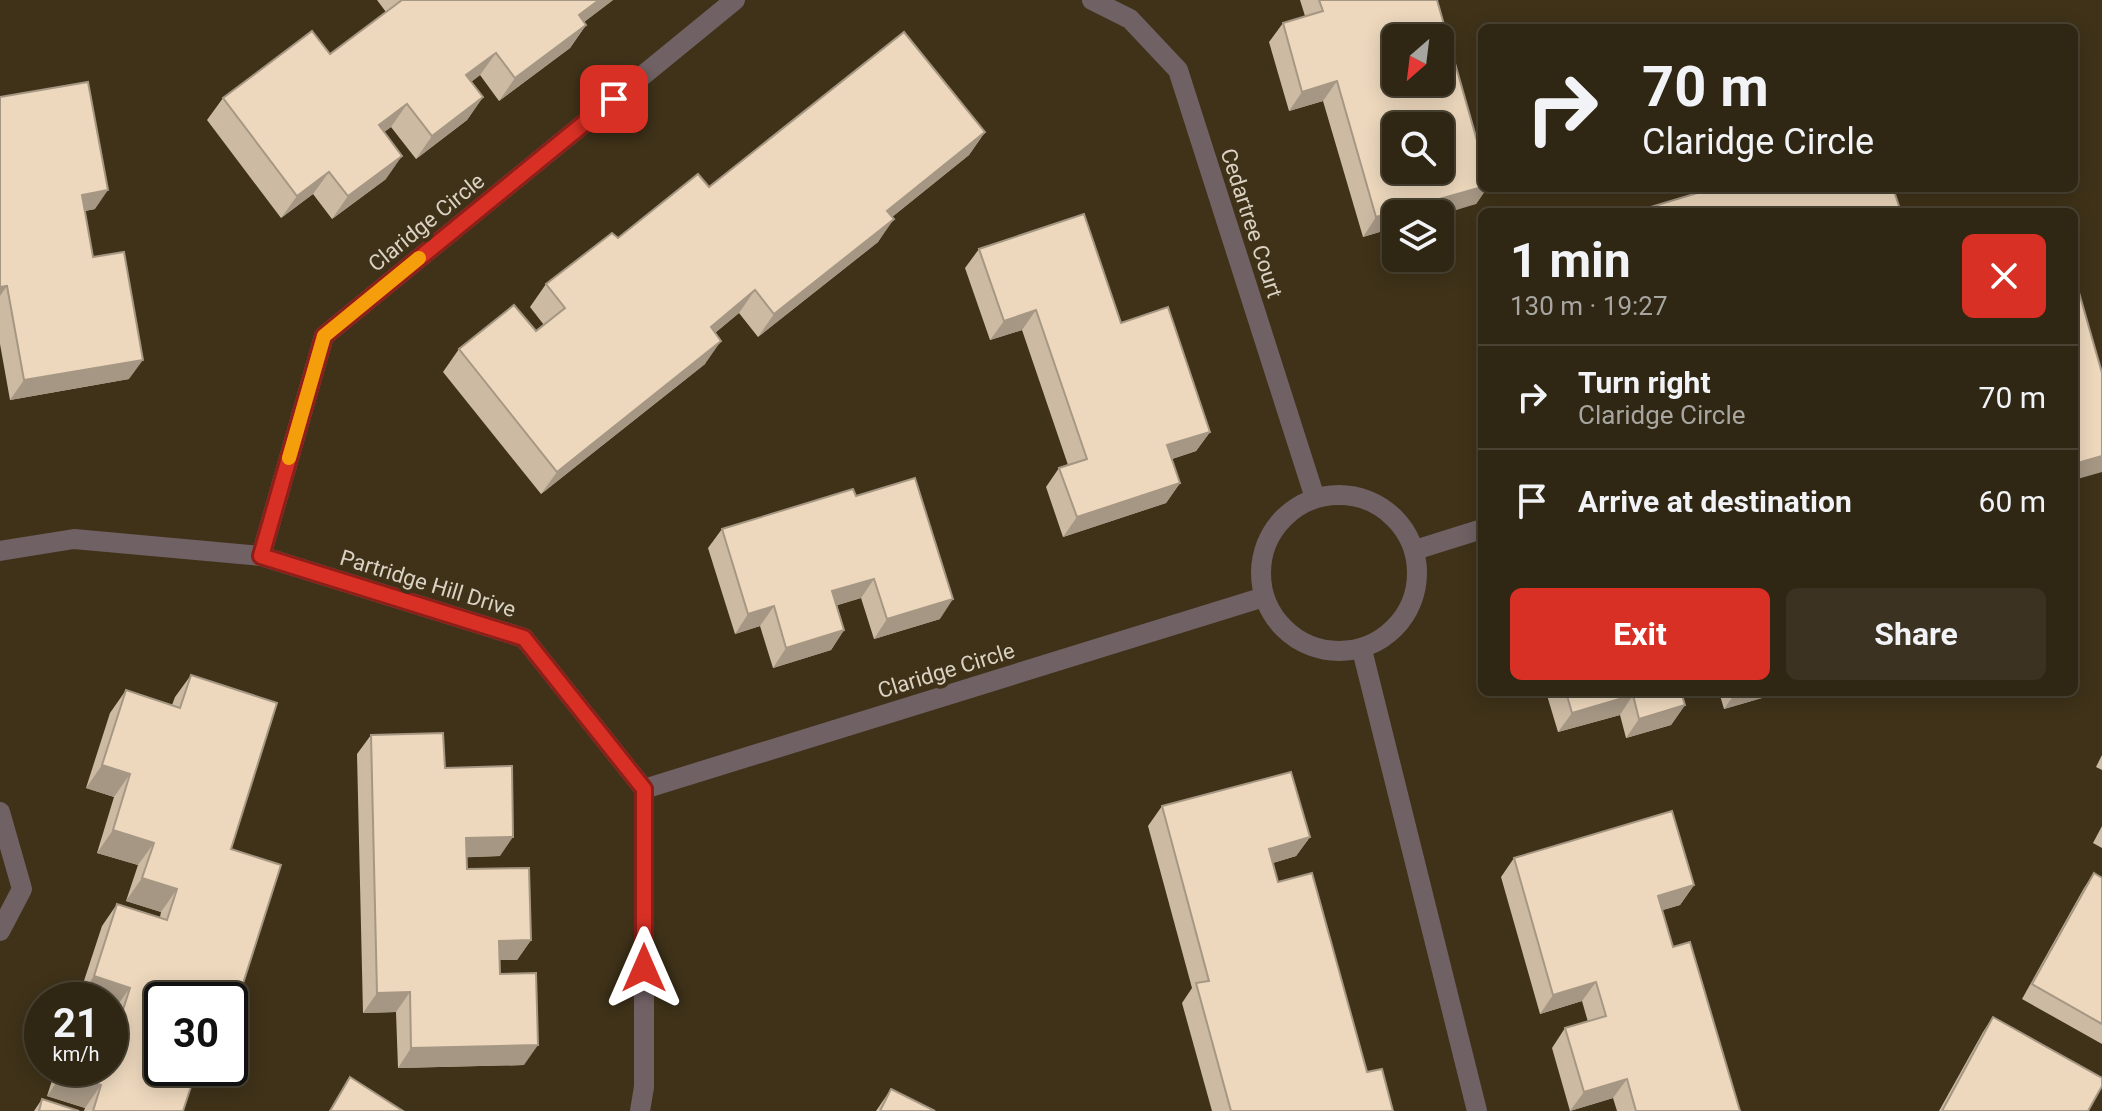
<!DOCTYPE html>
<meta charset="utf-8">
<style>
:root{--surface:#2f2613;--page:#3b3221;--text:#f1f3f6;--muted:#a7a5a0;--line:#4a4333;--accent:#d93025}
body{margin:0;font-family:Roboto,sans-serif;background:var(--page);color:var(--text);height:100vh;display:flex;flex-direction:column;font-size:30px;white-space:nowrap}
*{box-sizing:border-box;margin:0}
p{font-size:26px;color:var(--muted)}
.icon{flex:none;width:44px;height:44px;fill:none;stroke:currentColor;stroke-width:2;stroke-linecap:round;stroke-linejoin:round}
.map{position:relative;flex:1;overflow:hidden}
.sheet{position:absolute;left:1478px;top:208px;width:600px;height:488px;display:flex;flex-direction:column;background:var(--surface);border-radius:12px;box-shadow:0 4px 20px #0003,0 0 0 2px var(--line)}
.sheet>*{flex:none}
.hud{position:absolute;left:1478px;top:24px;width:600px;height:168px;border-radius:12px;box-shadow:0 4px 20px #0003,0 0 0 2px var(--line);background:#2f2613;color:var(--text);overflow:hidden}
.needle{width:52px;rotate:208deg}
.tools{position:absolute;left:1382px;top:24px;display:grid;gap:16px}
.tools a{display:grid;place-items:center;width:72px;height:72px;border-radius:12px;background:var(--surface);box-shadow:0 4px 20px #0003,0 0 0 2px var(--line);font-size:40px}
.speed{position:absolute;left:24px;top:982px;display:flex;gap:16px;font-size:40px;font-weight:700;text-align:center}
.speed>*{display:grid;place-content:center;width:104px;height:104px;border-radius:50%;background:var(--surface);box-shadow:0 4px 20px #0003,0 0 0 2px var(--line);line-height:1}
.speed small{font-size:20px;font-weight:400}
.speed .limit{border:4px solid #111;border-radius:12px;background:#fff;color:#111}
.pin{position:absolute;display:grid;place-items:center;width:68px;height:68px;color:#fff;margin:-34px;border-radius:16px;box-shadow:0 4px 12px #0006}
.me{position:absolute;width:88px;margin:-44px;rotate:0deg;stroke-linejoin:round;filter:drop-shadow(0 0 6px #0008)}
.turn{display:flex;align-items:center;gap:28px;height:168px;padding:0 32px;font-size:36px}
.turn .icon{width:104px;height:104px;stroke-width:2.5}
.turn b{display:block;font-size:56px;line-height:68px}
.round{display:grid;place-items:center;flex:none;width:84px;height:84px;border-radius:12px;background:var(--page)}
.overview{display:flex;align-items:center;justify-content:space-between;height:136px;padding:0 32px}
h1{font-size:48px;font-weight:700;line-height:60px}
.button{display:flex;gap:16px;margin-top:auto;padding:16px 32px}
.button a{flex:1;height:92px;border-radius:12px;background:var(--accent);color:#fff;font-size:32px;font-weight:700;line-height:92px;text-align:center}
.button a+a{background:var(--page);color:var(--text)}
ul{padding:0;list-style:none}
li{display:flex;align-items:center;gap:24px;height:104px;padding:0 32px;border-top:2px solid var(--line)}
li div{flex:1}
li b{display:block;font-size:30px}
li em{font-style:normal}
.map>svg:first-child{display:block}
</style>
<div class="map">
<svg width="2102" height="1111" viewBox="0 0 2102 1111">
<rect width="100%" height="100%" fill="#3f3219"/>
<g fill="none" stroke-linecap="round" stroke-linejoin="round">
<!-- street -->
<g stroke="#706164" stroke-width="20">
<path d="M 1092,0 L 1130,19 L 1178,70 L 1315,498"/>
<circle cx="1339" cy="573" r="78"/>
<path d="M 1415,550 L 1482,529"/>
<path d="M 0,551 L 74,539 L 261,556 L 524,638 L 644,789 L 644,1087 L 640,1111"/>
<path d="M 261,556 L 324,336 L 735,0"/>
<path d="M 1362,650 L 1477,1111"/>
<path d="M 644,789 L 1264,597"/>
<path d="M 0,812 L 22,889 L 0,931"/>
</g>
</g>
<!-- wall -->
<g fill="#ccbaa3">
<path d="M 377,0 L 613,0 L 584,22 L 586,25 L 570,48 L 499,101 L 480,75 L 471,82 L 483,97 L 467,120 L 416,159 L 391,127 L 384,132 L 386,179 L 332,219 L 313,194 L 281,218 L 207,120 L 223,98 L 330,54 L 386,12 Z"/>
<path d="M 1300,0 L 1437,0 L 1482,188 L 1487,188 L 1476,204 L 1396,214 L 1396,227 L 1363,237 L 1323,101 L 1289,111 L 1269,42 L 1283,23 L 1305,16 Z"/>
<path d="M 0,97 L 95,209 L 85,211 L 93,257 L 129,379 L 10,400 L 0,344 Z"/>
<path d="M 985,132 L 969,155 L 892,217 L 878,242 L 758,337 L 739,313 L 715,333 L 705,364 L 541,494 L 443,372 L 459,349 L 536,331 L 544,325 L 530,307 L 546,284 L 618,238 L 709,187 Z"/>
<path d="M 979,249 L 1121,323 L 1210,432 L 1196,451 L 1172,459 L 1180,483 L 1166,503 L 1063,537 L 1046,487 L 1059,468 L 1068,465 L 1022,330 L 990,340 L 965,268 Z"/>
<path d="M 856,496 L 940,619 L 874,639 L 861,598 L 837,605 L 844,630 L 831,650 L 773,668 L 760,626 L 735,634 L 708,548 L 722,529 Z"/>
<path d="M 191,675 L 277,703 L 162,1000 L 183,1111 L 84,1111 L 85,1108 L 47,1096 L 56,1068 L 110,1068 L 112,1016 L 114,1010 L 110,1009 L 110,1000 L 82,1000 L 78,999 L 102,926 L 117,904 L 160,917 L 161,912 L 126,901 L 138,865 L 97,853 L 114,797 L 86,788 L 110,713 L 126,690 L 172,705 L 175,697 Z"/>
<path d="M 1546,692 L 1695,692 L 1682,696 L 1685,705 L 1671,725 L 1626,738 L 1620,715 L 1558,732 Z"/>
<path d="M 1719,692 L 1783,692 L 1724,709 Z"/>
<path d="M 371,735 L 445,768 L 500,856 L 467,857 L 467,869 L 531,940 L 517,960 L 500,960 L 500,974 L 524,1065 L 398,1068 L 396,1012 L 363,1013 L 357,754 Z"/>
<path d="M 2102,755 L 2102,770 L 2096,767 Z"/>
<path d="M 1162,806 L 1310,837 L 1296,856 L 1273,863 L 1278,882 L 1367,1072 L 1393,1111 L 1212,1111 L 1182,1003 L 1192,988 L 1148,826 Z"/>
<path d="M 2102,826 L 2102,848 L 2093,843 Z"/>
<path d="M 1514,858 L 1694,885 L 1680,905 L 1662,910 L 1673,947 L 1740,1111 L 1617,1111 L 1613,1098 L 1570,1111 L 1552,1048 L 1565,1028 L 1588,1022 L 1582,1001 L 1540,1014 L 1501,877 Z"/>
<path d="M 2094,873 L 2102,878 L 2102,1044 L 2022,999 L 2084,888 Z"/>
<path d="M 1993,1017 L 2088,1111 L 1939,1111 L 1983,1032 Z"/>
<path d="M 891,1089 L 935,1111 L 876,1111 Z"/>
<path d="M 42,1099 L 79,1111 L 34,1111 Z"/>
</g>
<!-- shaded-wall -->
<g fill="#a69784">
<path d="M 599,0 L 613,0 L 563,38 L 579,15 Z"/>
<path d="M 586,25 L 570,48 L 499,101 L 515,78 Z"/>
<path d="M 496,53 L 480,75 L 450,98 L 466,75 Z"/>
<path d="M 1337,81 L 1323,101 L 1289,111 L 1302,92 Z"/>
<path d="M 483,97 L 467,120 L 416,159 L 432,136 Z"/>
<path d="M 407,104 L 391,127 L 363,148 L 379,125 Z"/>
<path d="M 985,132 L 969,155 L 871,234 L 887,211 Z"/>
<path d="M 402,156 L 386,179 L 332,219 L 348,196 Z"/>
<path d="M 329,172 L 313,194 L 281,218 L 297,196 Z"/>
<path d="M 1482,187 L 1487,188 L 1476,204 L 1440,215 L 1396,214 L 1396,227 L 1363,237 L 1376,217 Z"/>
<path d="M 108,190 L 95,209 L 69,214 L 82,195 Z"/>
<path d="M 894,219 L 878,242 L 758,337 L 774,314 Z"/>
<path d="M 7,286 L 0,296 L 0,287 Z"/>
<path d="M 755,290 L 739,313 L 695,349 L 711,327 Z"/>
<path d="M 1036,310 L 1022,330 L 990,340 L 1004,321 Z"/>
<path d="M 721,341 L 705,364 L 541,494 L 557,472 Z"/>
<path d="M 143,360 L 129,379 L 10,400 L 24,380 Z"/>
<path d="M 1210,432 L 1196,451 L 1154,465 L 1167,445 Z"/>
<path d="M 2102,456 L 2102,472 L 2074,480 L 2074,464 Z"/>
<path d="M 1180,483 L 1166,503 L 1063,537 L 1077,517 Z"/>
<path d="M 874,579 L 861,598 L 819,611 L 832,591 Z"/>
<path d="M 953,599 L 940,619 L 874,639 L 887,619 Z"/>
<path d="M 774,606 L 760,626 L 735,634 L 748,614 Z"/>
<path d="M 844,630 L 831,650 L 773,668 L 786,648 Z"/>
<path d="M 1671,692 L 1695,692 L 1664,701 Z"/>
<path d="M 1736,692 L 1783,692 L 1724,709 Z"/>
<path d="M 1633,695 L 1620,715 L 1558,732 L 1572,713 Z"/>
<path d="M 1685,705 L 1671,725 L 1626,738 L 1639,719 Z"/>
<path d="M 102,765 L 130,774 L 114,797 L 86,788 Z"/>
<path d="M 113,830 L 154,843 L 138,865 L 97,853 Z"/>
<path d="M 513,837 L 500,856 L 452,858 L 466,838 Z"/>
<path d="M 1310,837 L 1296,856 L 1256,868 L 1269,849 Z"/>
<path d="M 142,878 L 177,889 L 161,912 L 126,901 Z"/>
<path d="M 1694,885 L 1680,905 L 1644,916 L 1658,896 Z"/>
<path d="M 531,940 L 517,960 L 485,960 L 499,941 Z"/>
<path d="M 94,976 L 130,988 L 114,1010 L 110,1009 L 110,1000 L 82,1000 L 78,999 Z"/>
<path d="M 1596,982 L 1582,1001 L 1540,1014 L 1553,995 Z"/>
<path d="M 410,992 L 396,1012 L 363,1013 L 377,993 Z"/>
<path d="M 538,1045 L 524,1065 L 398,1068 L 411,1048 Z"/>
<path d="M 63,1073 L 101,1085 L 85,1108 L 47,1096 Z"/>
<path d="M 1627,1079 L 1613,1098 L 1570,1111 L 1584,1092 Z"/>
</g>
<!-- building -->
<g fill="#edd8bd" stroke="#a69784" stroke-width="2" fill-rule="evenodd">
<path d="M 402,0 L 599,0 L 579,15 L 586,25 L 515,78 L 496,53 L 466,75 L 483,97 L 432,136 L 407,104 L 379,125 L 402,156 L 348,196 L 329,172 L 297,196 L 223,98 L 312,31 L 330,54 Z"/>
<path d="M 1319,0 L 1437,0 L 1482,158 L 1482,187 L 1376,217 L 1337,81 L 1302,92 L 1283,23 L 1323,11 ZM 1396,38 L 1440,38 L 1440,82 L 1396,82 ZM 1396,126 L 1440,126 L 1440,170 L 1396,170 Z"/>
<path d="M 904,32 L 985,132 L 887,211 L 894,219 L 774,314 L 755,290 L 711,327 L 721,341 L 557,472 L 459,349 L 514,305 L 536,331 L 565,308 L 546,284 L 612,233 L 618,238 L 698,174 L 709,187 Z"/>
<path d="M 88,82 L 108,190 L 82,195 L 93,257 L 124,252 L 143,360 L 24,380 L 7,286 L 0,287 L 0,97 Z"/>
<path d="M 1714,188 L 1893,188 L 1901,212 L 1634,212 Z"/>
<path d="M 1084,214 L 1121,323 L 1168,307 L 1210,432 L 1167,445 L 1180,483 L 1077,517 L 1059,468 L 1087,459 L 1036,310 L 1004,321 L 979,249 Z"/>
<path d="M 2074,275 L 2102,373 L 2102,456 L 2074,464 Z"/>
<path d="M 915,478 L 953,599 L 887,619 L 874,579 L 832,591 L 844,630 L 786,648 L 774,606 L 748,614 L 722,529 L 853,489 L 856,496 Z"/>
<path d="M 191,675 L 277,703 L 231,849 L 281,865 L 230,1024 L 230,1000 L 162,1000 L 162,1068 L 197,1068 L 183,1111 L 93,1111 L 101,1085 L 63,1073 L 64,1068 L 110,1068 L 110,1015 L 120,1019 L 130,988 L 94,976 L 117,904 L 167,920 L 177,889 L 142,878 L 154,843 L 113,830 L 130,774 L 102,765 L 126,690 L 180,708 Z"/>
<path d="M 1566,692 L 1681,692 L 1685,705 L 1639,719 L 1633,695 L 1572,713 Z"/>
<path d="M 443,733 L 445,768 L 512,766 L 513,837 L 466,838 L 467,869 L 529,868 L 531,940 L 499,941 L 500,974 L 536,973 L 538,1045 L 411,1048 L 410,992 L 377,993 L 371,735 Z"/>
<path d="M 1291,772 L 1310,837 L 1269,849 L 1278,882 L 1312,873 L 1367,1072 L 1382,1069 L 1393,1111 L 1231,1111 L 1196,983 L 1209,981 L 1162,806 Z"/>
<path d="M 1672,811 L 1694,885 L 1658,896 L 1673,947 L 1690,942 L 1740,1111 L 1636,1111 L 1627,1079 L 1584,1092 L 1565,1028 L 1606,1016 L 1596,982 L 1553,995 L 1514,858 Z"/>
<path d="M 2094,873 L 2102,878 L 2102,1024 L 2032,984 Z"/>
<path d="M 1993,1017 L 2102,1078 L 2102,1086 L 2088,1111 L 1942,1111 Z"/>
<path d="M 350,1077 L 403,1111 L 330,1111 Z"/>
<path d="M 891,1089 L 935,1111 L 880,1111 Z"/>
<path d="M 42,1099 L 79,1111 L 39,1111 Z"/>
</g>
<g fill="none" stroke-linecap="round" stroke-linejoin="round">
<!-- route casing -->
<g stroke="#8d1f18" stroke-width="20">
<path id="route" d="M 614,99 L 324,336 L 261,556 L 524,638 L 644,789 L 644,968"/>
</g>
<!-- route -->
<use href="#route" stroke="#d93025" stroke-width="14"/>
<!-- slow -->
<path stroke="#f59e0b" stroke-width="14" d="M 289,458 L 324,336 L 419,258"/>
</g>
<g text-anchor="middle" stroke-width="8" stroke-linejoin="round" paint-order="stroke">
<!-- street labels -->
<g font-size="22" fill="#dad2c3" stroke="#3f3219">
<text transform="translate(426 222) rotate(-39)" y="8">Claridge Circle</text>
<text transform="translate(1252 223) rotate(72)" y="8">Cedartree Court</text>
<text transform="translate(428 583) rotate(17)" y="8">Partridge Hill Drive</text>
<text transform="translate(946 670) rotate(-17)" y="8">Claridge Circle</text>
</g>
</g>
</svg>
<div class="tools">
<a><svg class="needle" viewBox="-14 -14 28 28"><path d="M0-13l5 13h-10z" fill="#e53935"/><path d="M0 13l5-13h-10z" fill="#a7a5a0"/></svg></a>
<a><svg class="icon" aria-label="search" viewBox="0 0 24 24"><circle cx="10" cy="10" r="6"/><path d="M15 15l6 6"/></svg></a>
<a><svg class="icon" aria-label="layers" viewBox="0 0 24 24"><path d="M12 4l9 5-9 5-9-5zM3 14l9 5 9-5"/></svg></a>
</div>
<div class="speed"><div>21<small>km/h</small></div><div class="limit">30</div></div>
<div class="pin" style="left:614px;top:99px;background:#d93025"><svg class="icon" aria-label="arrive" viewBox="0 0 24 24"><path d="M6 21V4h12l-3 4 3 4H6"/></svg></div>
<svg class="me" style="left:644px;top:968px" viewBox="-20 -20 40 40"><path d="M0-17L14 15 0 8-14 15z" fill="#d93025" stroke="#fff" stroke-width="4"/></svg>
<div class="hud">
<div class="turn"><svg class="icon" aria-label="right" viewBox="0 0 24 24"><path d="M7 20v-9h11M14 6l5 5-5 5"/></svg><div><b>70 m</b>Claridge Circle</div></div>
</div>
<section class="sheet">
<div class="overview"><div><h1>1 min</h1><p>130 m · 19:27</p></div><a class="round" style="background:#d93025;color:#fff"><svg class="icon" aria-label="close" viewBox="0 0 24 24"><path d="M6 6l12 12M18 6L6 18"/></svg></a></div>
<ul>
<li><svg class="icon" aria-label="right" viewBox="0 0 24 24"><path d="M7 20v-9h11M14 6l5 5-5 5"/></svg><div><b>Turn right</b><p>Claridge Circle</p></div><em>70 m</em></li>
<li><svg class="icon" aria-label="arrive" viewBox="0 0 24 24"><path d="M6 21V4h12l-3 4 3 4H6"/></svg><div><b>Arrive at destination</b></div><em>60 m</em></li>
</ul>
<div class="button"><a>Exit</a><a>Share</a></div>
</section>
</div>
